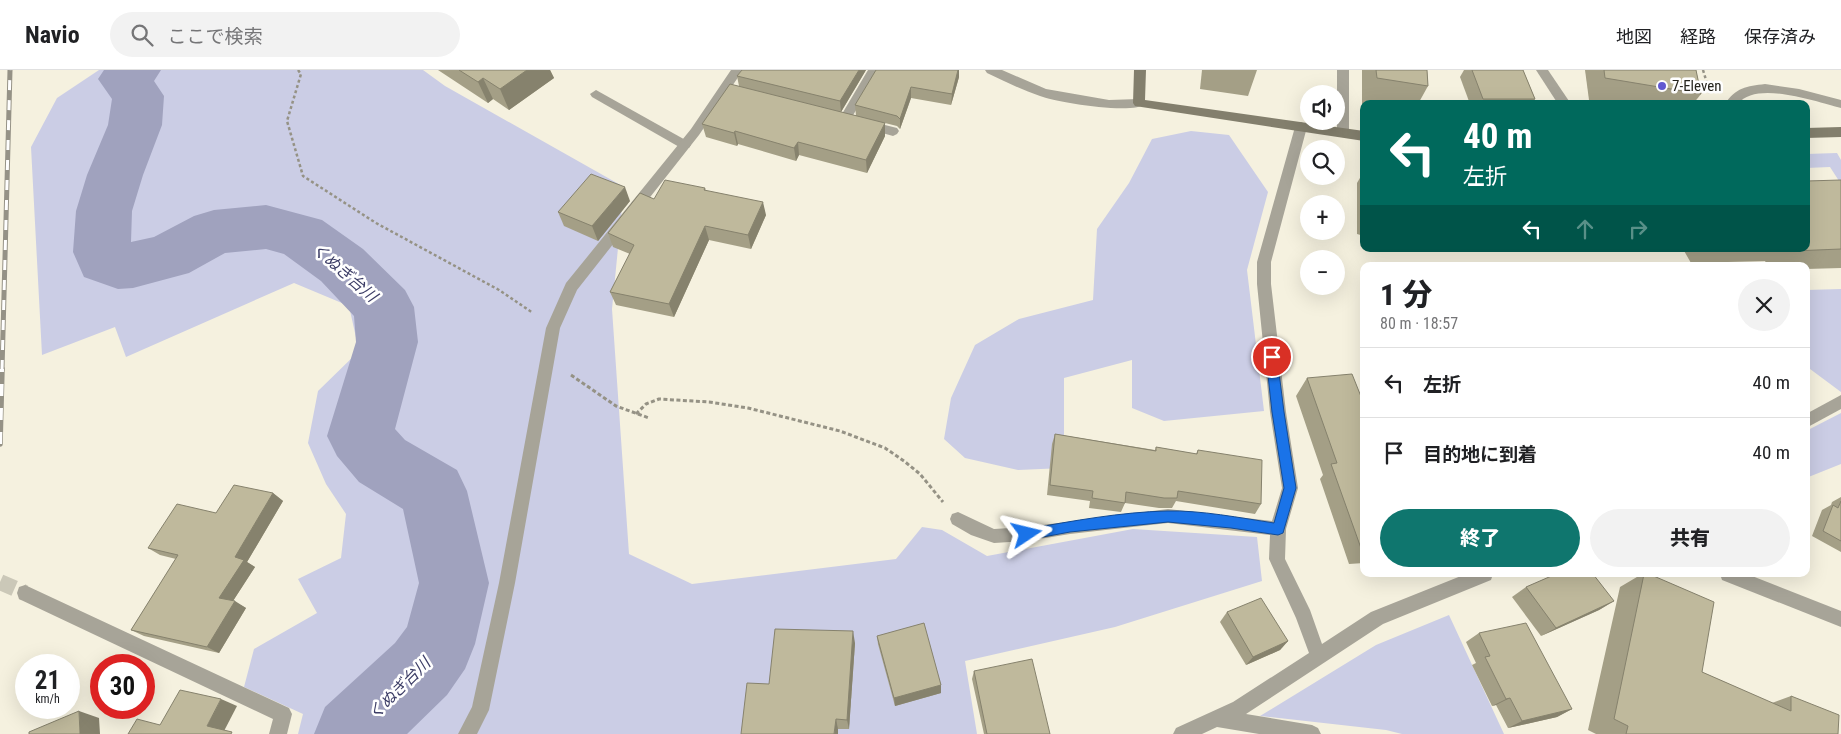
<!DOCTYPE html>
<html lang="ja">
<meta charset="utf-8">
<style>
:root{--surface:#fff;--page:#f2f2f2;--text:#202124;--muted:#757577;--line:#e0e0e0;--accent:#0f766e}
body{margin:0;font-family:"Roboto Condensed","Noto Sans JP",sans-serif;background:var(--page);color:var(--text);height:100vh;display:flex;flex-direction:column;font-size:19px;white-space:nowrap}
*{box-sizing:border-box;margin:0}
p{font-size:16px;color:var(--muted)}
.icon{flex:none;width:28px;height:28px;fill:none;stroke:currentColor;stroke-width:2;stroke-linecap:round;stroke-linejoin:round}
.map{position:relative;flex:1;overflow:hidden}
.drawer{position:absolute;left:1360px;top:192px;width:450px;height:315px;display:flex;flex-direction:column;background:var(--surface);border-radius:10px;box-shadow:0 5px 20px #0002}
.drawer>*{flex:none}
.hud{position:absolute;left:1360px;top:30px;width:450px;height:152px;border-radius:10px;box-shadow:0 5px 20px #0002;background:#00695c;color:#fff;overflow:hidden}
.tools{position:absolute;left:1300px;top:15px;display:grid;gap:10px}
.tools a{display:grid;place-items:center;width:45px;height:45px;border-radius:50%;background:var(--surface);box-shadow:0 5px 20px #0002;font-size:25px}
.speed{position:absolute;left:15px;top:584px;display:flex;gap:10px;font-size:25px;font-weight:700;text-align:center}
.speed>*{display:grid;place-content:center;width:65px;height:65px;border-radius:50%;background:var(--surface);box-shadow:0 5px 20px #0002;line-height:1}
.speed small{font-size:12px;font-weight:400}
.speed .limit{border:8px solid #d22;background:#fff;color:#111}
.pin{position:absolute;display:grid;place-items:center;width:42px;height:42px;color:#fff;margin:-21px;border:2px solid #fff;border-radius:50%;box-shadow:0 1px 5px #0007}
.me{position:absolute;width:55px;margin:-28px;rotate:80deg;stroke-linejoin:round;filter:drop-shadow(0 0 4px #0008)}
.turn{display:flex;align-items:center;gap:18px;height:105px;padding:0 20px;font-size:22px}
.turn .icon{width:65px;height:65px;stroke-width:2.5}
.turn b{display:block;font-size:35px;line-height:42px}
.lanes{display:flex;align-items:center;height:48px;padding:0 20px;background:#0003;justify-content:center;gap:25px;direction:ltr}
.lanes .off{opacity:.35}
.round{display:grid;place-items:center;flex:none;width:52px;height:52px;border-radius:26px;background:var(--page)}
.overview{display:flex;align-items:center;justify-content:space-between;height:85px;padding:0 20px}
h1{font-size:30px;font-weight:800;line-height:38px}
.action{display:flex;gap:10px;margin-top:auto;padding:10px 20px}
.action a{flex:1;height:58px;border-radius:30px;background:var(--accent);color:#fff;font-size:20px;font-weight:800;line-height:58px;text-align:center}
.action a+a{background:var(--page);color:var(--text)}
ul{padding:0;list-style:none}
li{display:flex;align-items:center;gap:15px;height:70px;padding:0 20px;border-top:1px solid var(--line)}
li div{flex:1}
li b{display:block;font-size:19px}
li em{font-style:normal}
header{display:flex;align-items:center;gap:30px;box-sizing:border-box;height:70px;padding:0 25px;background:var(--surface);border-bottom:1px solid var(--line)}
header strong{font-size:24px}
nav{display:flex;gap:28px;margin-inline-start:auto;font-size:18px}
.search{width:350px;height:45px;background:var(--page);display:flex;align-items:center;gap:12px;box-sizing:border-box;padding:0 18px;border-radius:28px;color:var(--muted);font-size:19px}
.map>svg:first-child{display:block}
</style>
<header>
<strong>Navio</strong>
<div class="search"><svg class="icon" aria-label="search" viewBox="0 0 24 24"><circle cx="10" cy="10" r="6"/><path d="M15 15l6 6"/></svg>ここで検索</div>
<nav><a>地図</a><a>経路</a><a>保存済み</a></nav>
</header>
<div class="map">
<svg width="1841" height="664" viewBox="0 0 1841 664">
<rect width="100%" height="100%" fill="#f5f1df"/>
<!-- green -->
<g fill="#cbcde5">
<path d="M 99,0 L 423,0 L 445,16 L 624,117 L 612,239 L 629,484 L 692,514 L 896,489 L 922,457 L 942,460 L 987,486 L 1133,459 L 1257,467 L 1262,511 L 1115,557 L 965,591 L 977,664 L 298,664 L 303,644 L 244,617 L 254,579 L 317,543 L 298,509 L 341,488 L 346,444 L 326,414 L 308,373 L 318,321 L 359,281 L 349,236 L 294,213 L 126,287 L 115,257 L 42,285 L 31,77 L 57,28 Z"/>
<path d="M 1191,61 L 1229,65 L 1268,122 L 1247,200 L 1264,341 L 1164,351 L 1132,338 L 1132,290 L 1064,308 L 1064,398 L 1018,400 L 965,388 L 944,369 L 951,328 L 975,275 L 1019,249 L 1093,230 L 1097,159 L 1129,113 L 1152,69 Z"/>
<path d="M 1837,83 L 1841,90 L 1841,114 L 1830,97 L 1806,98 L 1806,84 Z"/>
<path d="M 1841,219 L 1841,322 L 1806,296 L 1806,220 Z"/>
<path d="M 1841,343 L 1841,394 L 1806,408 L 1806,361 Z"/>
<path d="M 1449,545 L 1504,664 L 1402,664 L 1386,660 L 1260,646 L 1376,575 Z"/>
</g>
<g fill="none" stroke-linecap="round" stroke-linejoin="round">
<!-- river -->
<path fill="#a0a2be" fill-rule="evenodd" d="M 104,0 L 161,0 L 154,11 L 164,26 L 162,55 L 143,105 L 132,141 L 131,172 L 154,167 L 194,146 L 214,140 L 266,135 L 322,150 L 363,179 L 405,220 L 414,237 L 418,272 L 395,359 L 405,370 L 457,400 L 467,421 L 489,513 L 475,574 L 465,599 L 447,625 L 407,664 L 314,664 L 325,637 L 395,573 L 407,557 L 419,513 L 403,439 L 359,412 L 337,386 L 327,366 L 356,272 L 354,246 L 321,211 L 284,184 L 266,179 L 225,183 L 189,203 L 133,218 L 118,219 L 84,207 L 73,182 L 76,141 L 87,105 L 108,55 L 112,29 L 98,9 Z"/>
<!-- street-tunnel -->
<path stroke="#cbc8b8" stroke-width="16" stroke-dasharray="16 8" stroke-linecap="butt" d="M 0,512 L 25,523"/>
<!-- path-far1 -->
<g stroke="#959285" stroke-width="2.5" stroke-dasharray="3 2.5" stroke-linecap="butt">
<path d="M 298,0 L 301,4 L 287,51 L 303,106 L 376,153 L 499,220 L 533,243"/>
<path d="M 1703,0 L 1710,23"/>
</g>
<!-- path -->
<g stroke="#959285" stroke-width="3" stroke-dasharray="4 2.5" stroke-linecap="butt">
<path d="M 571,305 L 616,336 L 649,348"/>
<path d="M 636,344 L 646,334 L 659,329 L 709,332 L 748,338 L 840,361 L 885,378 L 904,391 L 920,404 L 943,432"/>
</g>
<!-- lane -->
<g fill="#a7a498" fill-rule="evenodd">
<path d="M 1337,0 L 1349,0 L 1349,64 L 1347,67 L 1339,67 L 1337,64 Z"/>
<path d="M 1536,0 L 1548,0 L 1571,34 L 1558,34 Z"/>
<path d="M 1765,14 L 1799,19 L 1841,30 L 1841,38 C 1816,32 1756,10 1738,34 L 1725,34 C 1735,18 1747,16 1765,14 Z"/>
<path d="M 596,20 L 689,72 L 691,75 L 689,78 L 681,78 L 592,27 L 590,24 Z"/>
</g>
<!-- street -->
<g fill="#a7a498" fill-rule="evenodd">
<path d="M 731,0 L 743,0 L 699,65 L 577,220 L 560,258 L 515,513 L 489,640 L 477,664 L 458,664 L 472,637 L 499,513 L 546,258 L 566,213 L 691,59 Z"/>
<path d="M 868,0 L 880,0 L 849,52 L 841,52 L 839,49 Z"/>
<path d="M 985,0 L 1002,0 L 1046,19 L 1109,30 L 1139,29 L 1145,33 C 1137,46 1055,32 1040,26 C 1022,20 1004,11 987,3 Z"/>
<path d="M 865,50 L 897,58 L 899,61 L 897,64 L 893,66 L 861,57 L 859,54 L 861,51 Z"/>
<path d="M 1301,52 L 1305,54 L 1307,57 L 1271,192 L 1271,214 L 1286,342 L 1298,418 L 1286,459 L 1285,489 L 1310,540 L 1322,574 L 1371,542 L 1466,504 L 1493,504 L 1491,510 L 1383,554 L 1246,644 L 1312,655 L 1318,658 L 1321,664 L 1259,664 L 1217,657 L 1202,664 L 1173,664 L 1176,658 L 1233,632 L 1309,583 L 1296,548 L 1269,489 L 1270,465 L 1168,453 L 1070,464 L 1027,471 L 994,473 L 971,465 L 952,454 L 950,449 L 952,444 L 958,442 L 994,459 L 1027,457 L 1168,439 L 1272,451 L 1282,418 L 1270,342 L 1257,214 L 1257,192 L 1295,57 L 1297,54 Z"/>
<path d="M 1841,325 L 1841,339 L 1806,358 L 1806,344 Z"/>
<path d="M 1720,504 L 1747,504 L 1841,541 L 1841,557 L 1722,510 Z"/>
<path d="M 25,515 L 289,638 L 292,644 L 287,664 L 269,664 L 273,649 L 19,529 L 17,523 L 19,517 Z"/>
</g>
<!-- secondary -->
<g fill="#837f6d" fill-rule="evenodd">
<path d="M 1134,0 L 1146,0 L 1145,30 L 1364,61 L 1364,71 L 1135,36 L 1133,33 Z"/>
<path d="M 1841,57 L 1841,67 L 1806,68 L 1806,58 Z"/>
</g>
<!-- rail-far1 casing -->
<g stroke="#959286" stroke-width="5">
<path id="rail-far1" d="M 2,300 L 10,0"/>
</g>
<!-- rail casing -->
<g stroke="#959286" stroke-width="5.5">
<path id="rail" d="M 0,374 L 2,299"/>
</g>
<!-- rail-far1 -->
<use href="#rail-far1" stroke="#fff" stroke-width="3" stroke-dasharray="10" stroke-linecap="butt"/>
<!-- rail -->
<use href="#rail" stroke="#fff" stroke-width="4" stroke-dasharray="12" stroke-linecap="butt"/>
</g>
<!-- wall -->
<g fill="#a49f86">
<path d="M 438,0 L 550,0 L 554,8 L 509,40 L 493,29 L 488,33 Z"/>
<path d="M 866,0 L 841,42 L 856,46 L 855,35 L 876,0 L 959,0 L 959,7 L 951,35 L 911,28 L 900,59 L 897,56 L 885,53 L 885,66 L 867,103 L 799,85 L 796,91 L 738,74 L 737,76 L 706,67 L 702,54 L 739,16 L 737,6 Z"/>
<path d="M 1202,0 L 1257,0 L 1248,26 L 1200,19 Z"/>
<path d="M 1362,0 L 1427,0 L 1428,16 L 1418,34 L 1364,34 L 1364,38 L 1362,38 Z"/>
<path d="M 1464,0 L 1523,0 L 1535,29 L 1532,34 L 1470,34 L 1460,7 Z"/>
<path d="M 1585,0 L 1696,0 L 1701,24 L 1693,34 L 1612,34 L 1589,30 Z"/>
<path d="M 1364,101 L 1364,166 L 1357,164 L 1357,113 Z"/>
<path d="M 1841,110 L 1841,198 L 1806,199 L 1806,196 L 1768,196 L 1765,191 L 1691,193 L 1683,179 L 1806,179 Z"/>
<path d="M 705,118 L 706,121 L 766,145 L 751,179 L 709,170 L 674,247 L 616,235 L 610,222 L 630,184 L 613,177 L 608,163 L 654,129 Z"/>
<path d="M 630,131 L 598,171 L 564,156 L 558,142 Z"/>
<path d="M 1307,308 L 1364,334 L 1364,493 L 1349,494 L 1320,409 L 1323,405 L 1296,326 Z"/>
<path d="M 1055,364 L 1155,380 L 1156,377 L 1196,384 L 1198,380 L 1261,434 L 1255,444 L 1176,431 L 1172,438 L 1159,438 L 1125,433 L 1121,442 L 1089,438 L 1090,431 L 1047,425 L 1052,374 Z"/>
<path d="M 273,423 L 283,431 L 247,492 L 255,497 L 233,531 L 246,538 L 219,583 L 144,566 L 131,560 L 176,489 L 160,485 L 148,478 L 216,443 Z"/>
<path d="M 1841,427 L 1841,482 L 1812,466 L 1822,440 L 1831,435 L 1832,432 Z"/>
<path d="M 1642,504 L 1649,504 L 1702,602 L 1772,633 L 1791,626 L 1838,664 L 1596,664 L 1588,660 L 1620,517 Z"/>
<path d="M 1526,517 L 1614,531 L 1599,540 L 1541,566 L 1512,527 Z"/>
<path d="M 1227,542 L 1288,571 L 1280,580 L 1246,595 L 1220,552 Z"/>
<path d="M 1479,563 L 1572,639 L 1557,647 L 1508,658 L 1496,635 L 1492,636 L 1472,595 L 1476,593 L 1466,572 Z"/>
<path d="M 877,566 L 941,615 L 941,623 L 895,636 L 878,574 Z"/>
<path d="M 855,573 L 849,659 L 838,659 L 769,614 Z"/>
<path d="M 974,601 L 1050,664 L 984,664 L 972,609 Z"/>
</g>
<!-- shaded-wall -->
<g fill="#86826d">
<path d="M 527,0 L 550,0 L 554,8 L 509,40 L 500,19 Z"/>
<path d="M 859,0 L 866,0 L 841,42 L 840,31 Z"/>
<path d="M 958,0 L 959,0 L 959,7 L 951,35 L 952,24 Z"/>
<path d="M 483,8 L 493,29 L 488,33 L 478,12 Z"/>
<path d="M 911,17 L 911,28 L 900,59 L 900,49 Z"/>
<path d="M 885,53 L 885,66 L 867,103 L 866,90 Z"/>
<path d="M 735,61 L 738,74 L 737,76 L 734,63 Z"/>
<path d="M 798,72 L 799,85 L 796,91 L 794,78 Z"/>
<path d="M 625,117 L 630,131 L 598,171 L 592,156 Z"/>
<path d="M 763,132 L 766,145 L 751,179 L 748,165 Z"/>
<path d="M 705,156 L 709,170 L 674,247 L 669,234 Z"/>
<path d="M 273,423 L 283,431 L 247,492 L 255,497 L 231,534 L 219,528 L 235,487 Z"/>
<path d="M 235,531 L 246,538 L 219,583 L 207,577 Z"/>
<path d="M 1614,531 L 1599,540 L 1541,566 L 1556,558 Z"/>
<path d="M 853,561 L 855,573 L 849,659 L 847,650 Z"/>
<path d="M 1288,571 L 1280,580 L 1246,595 L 1253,587 Z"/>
<path d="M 941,615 L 941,623 L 895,636 L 894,628 Z"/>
<path d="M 1510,628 L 1496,635 L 1492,636 L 1506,629 Z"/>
<path d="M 221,629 L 237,636 L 223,663 L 207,656 Z"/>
<path d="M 1572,639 L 1557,647 L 1508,658 L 1522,651 Z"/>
<path d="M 79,641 L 99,648 L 100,664 L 80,664 Z"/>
<path d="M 836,649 L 838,659 L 838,664 L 834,664 Z"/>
</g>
<!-- building -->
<g fill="#bfb99c" stroke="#86826d">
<path d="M 459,0 L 527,0 L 500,19 L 483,8 L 478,12 Z"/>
<path d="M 742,0 L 859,0 L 840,31 L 737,6 Z"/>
<path d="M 876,0 L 958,0 L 952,24 L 911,17 L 900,49 L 897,46 L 855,35 Z"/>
<path d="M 1376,0 L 1427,0 L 1428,16 L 1377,8 Z"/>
<path d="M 1472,0 L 1523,0 L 1535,29 L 1483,29 Z"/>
<path d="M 1604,0 L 1696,0 L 1701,24 L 1605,8 Z"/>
<path d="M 730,14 L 885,53 L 866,90 L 798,72 L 794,78 L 735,61 L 734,63 L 702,54 Z"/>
<path d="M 591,104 L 625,117 L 592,156 L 558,142 Z"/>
<path d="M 665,110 L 705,118 L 704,120 L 763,132 L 748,165 L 705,156 L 669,234 L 610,222 L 634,175 L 608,163 L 640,123 L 654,129 Z"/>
<path d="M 1841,110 L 1841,179 L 1792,181 L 1791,179 L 1806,179 L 1806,111 Z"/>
<path d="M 1352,304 L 1364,334 L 1364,480 L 1362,481 L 1331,394 L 1337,393 L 1307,308 Z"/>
<path d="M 1055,364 L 1156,381 L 1156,377 L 1197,384 L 1198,380 L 1262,390 L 1261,434 L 1178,421 L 1177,428 L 1164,428 L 1126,422 L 1125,433 L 1092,428 L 1093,421 L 1050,415 Z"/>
<path d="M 234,415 L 273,423 L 235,487 L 244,490 L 219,528 L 235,531 L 207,577 L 131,560 L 178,485 L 148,478 L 177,434 L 216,443 Z"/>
<path d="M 1841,431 L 1841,471 L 1823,461 L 1833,435 L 1838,438 Z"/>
<path d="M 1556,504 L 1593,504 L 1614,531 L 1556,558 L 1526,517 Z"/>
<path d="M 1644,504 L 1649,504 L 1714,532 L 1702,602 L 1791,641 L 1791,626 L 1839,645 L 1838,664 L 1626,664 L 1628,656 L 1614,649 Z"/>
<path d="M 1261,528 L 1288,571 L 1253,587 L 1227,542 Z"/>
<path d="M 924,553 L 941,615 L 894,628 L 877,566 Z"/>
<path d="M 1526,553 L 1572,639 L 1522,651 L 1510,628 L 1506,629 L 1485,587 L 1490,586 L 1479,563 Z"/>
<path d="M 775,559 L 853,561 L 847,650 L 836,649 L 834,664 L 741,664 L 747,613 L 769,614 Z"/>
<path d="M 1032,589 L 1050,664 L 987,664 L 974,601 Z"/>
<path d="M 180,620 L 221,629 L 207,656 L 232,662 L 231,664 L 128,664 L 137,649 L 160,655 Z"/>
<path d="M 79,641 L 80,664 L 29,664 L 29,662 Z"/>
</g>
<!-- route -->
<path fill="#1a73e8" stroke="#114b97" d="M 1272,282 L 1277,287 L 1284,342 L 1296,418 L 1283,463 L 1278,465 L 1231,458 L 1168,452 L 1070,462 L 1027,470 L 1022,469 L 1021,464 L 1022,460 L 1027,459 C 1073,451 1121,442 1167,441 C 1200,440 1241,448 1274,453 L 1284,418 L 1272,342 L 1266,287 Z"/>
<!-- markers -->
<circle fill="#6159d1" stroke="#fff" stroke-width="2" cx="1662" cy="16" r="5"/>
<g text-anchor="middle" stroke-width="5" stroke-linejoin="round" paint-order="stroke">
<!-- poi labels -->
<g font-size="15" fill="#25241d" stroke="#fff" text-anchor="start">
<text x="1672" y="21">7-Eleven</text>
</g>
<!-- water labels -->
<g font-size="16" font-style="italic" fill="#3c3d66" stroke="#fff">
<text transform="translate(345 202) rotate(41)" y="6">くぬぎ台川</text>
<text transform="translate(399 618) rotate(-45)" y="6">くぬぎ台川</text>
</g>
</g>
</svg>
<div class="tools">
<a><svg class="icon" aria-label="sound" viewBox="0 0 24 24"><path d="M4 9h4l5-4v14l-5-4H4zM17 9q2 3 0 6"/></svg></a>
<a><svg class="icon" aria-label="search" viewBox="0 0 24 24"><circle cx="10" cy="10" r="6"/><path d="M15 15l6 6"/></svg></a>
<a>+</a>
<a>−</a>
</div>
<div class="speed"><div>21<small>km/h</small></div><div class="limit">30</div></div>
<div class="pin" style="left:1272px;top:287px;background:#d93025"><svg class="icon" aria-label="arrive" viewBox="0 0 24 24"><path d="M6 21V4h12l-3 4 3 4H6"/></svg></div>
<svg class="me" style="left:1027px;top:464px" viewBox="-20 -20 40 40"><path d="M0-17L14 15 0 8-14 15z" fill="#1a73e8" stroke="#fff" stroke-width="4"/></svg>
<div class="hud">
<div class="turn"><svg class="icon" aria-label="left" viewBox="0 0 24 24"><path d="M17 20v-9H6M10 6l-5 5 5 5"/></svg><div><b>40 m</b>左折</div></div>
<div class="lanes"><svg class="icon" aria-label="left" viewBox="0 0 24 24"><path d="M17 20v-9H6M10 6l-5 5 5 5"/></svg><svg class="icon off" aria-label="ahead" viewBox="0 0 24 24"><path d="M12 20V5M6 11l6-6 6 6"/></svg><svg class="icon off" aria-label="right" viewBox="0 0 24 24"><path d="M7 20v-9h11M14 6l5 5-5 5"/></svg></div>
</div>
<section class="drawer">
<div class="overview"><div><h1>1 分</h1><p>80 m · 18:57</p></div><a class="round"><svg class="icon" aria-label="close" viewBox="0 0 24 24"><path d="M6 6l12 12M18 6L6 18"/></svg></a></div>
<ul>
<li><svg class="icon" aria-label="left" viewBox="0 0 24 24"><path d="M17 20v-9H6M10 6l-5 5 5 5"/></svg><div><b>左折</b></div><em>40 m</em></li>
<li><svg class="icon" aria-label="arrive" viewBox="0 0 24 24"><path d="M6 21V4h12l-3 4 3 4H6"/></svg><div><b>目的地に到着</b></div><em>40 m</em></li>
</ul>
<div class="action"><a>終了</a><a>共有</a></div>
</section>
</div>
